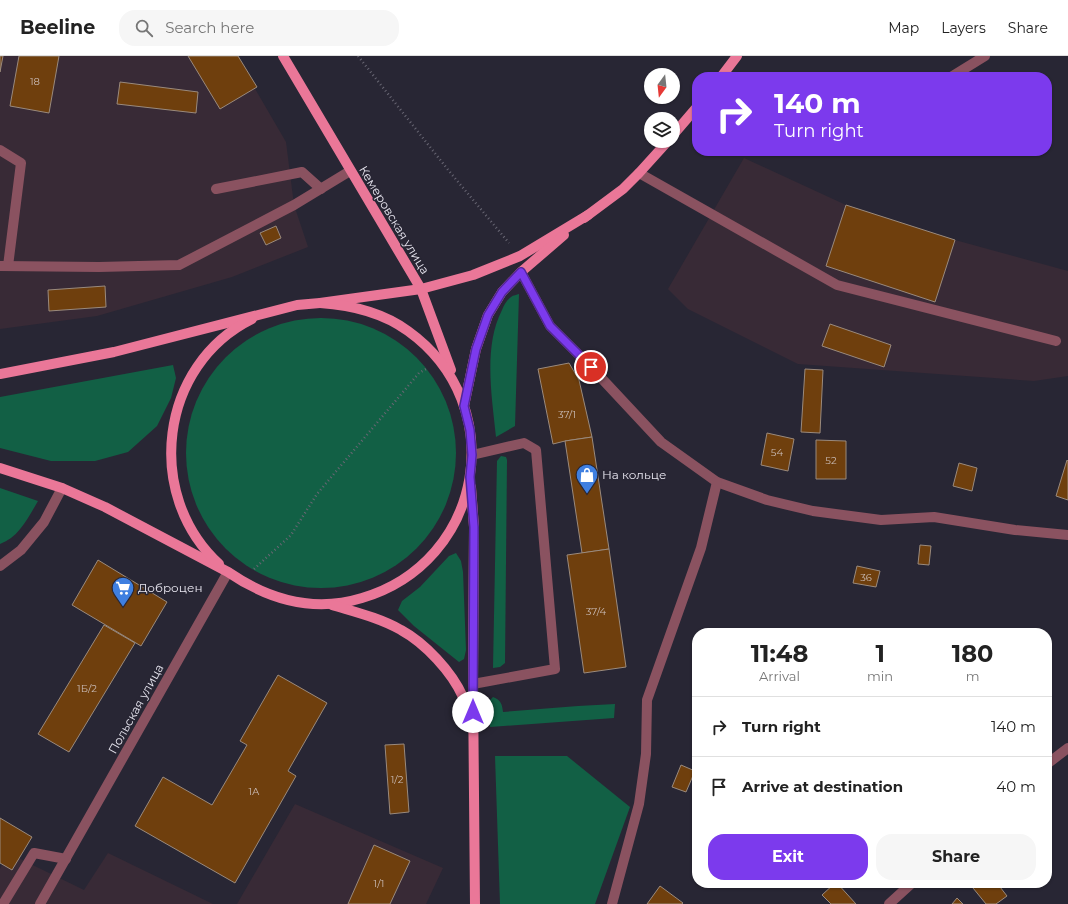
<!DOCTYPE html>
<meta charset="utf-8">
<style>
:root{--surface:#fff;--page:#f6f6f6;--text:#222;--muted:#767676;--line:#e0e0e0;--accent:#7c3aed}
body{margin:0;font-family:Montserrat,sans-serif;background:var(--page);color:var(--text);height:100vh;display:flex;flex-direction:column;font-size:15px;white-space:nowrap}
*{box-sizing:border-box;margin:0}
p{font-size:13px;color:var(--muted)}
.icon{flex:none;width:22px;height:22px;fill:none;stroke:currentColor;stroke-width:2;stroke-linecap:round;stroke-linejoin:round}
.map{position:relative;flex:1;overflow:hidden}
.details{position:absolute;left:692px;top:572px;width:360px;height:260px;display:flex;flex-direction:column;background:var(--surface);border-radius:16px;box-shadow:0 1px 3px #0004}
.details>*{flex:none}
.banner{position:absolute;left:692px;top:16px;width:360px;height:84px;border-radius:16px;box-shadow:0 1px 3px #0004;background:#7c3aed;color:#fff;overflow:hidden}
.needle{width:26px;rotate:195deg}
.controls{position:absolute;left:644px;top:12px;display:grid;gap:8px}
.controls a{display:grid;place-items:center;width:36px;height:36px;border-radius:50%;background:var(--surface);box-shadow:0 1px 3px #0004;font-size:20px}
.pin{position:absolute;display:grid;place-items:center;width:34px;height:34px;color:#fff;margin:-17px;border:2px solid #fff;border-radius:50%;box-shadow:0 1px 4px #0007}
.me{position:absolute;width:44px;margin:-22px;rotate:0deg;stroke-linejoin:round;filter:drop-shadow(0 0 3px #0008)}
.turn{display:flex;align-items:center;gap:14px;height:84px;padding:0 16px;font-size:18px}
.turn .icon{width:52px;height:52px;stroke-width:2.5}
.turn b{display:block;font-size:28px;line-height:34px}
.eta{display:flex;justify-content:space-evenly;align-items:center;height:68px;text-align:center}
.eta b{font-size:24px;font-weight:700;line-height:28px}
.primary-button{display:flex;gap:8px;margin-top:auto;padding:8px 16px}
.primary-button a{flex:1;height:46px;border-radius:16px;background:var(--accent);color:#fff;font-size:16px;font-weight:700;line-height:46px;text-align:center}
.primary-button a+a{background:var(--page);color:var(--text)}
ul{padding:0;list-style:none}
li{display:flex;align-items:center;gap:12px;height:60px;padding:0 16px;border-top:1px solid var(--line)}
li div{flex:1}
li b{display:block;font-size:15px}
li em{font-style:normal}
header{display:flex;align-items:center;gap:24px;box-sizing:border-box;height:56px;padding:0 20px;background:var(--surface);border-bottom:1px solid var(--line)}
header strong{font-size:19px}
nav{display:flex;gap:22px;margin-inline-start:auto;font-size:14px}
.search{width:280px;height:36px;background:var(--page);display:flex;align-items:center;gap:10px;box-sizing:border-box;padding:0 14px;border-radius:16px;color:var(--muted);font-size:15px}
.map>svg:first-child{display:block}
</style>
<header>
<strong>Beeline</strong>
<div class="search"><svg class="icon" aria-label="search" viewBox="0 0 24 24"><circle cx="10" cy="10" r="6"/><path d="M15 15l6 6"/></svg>Search here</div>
<nav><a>Map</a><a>Layers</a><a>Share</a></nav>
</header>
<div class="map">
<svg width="1068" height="848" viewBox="0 0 1068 848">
<rect width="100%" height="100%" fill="#282634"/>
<!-- industrial -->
<g fill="#382a36">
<path d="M 0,0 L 236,0 L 286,86 L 294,149 L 308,191 L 232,221 L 97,260 L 0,273 Z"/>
<path d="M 744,102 L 846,149 L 955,184 L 1068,215 L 1068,320 L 1034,325 L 798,308 L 688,253 L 668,233 Z"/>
<path d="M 295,748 L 443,812 L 426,848 L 237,848 Z"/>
<path d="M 8,797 L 84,834 L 108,797 L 213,848 L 0,848 L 0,813 Z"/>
</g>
<!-- green -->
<g fill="#126045">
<path d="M 519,238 L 515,370 L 496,381 C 492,341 483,291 502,254 C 504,249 507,244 511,241 C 513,239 517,239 519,238 Z"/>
<circle cx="321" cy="397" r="135"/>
<path d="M 173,309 L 176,322 L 171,342 L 157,370 L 128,396 L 95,405 L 51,405 L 0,392 L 0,341 Z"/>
<path d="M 501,400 L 506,401 L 507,404 L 505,607 L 500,611 L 493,612 L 497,405 Z"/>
<path d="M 0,432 L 38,445 C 28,462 19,481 0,488 Z"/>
<path d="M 456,497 L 461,505 L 463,516 L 466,594 L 464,603 L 459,606 L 414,570 L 398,554 L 402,545 L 420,531 L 449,500 Z"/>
<path d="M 493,641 C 501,644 502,648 503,656 L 578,650 L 615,648 L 614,662 L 490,671 L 490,644 Z"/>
<path d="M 495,700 L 567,700 L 630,751 L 595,848 L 500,848 Z"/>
</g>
<!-- building -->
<g fill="#6f3f0d" stroke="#9a8a7d">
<path d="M 0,0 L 3,0 L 0,16 Z"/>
<path d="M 19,0 L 59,0 L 49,57 L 10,50 Z"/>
<path d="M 188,0 L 238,0 L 257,31 L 220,53 Z"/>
<path d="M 120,26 L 198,36 L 196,57 L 117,48 Z"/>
<path d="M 846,149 L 955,184 L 935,246 L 826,210 Z"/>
<path d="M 276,170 L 281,182 L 266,189 L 260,177 Z"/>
<path d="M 105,230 L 106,251 L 49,255 L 48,234 Z"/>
<path d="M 830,268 L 891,289 L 884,311 L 822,290 Z"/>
<path d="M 569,307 L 579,324 L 592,381 L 565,385 L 553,388 L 538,313 Z"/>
<path d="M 805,313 L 823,314 L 820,377 L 801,376 Z"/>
<path d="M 767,377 L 794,383 L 788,415 L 761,409 Z"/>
<path d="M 592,381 L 609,493 L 582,497 L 565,385 Z"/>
<path d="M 816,384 L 846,385 L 846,423 L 816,423 Z"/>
<path d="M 1067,404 L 1068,405 L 1068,444 L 1056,440 Z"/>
<path d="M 959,407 L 977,412 L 972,435 L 953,430 Z"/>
<path d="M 920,489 L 931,490 L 929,509 L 918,508 Z"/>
<path d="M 609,493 L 626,611 L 584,617 L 567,499 Z"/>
<path d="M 98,504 L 167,546 L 141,590 L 72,549 Z"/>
<path d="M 857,510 L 880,515 L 876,531 L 853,527 Z"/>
<path d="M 104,569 L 135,587 L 69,696 L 38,678 Z"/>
<path d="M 278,619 L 327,647 L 288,715 L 296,720 L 235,827 L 135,770 L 163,721 L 212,749 L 247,689 L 240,685 Z"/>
<path d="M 404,688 L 409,756 L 390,758 L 385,689 Z"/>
<path d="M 681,709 L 695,715 L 686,736 L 672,731 Z"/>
<path d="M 0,762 L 32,781 L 12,814 L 0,807 Z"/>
<path d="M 374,789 L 410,805 L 390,848 L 348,848 Z"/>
<path d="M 835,827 L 837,827 L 856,848 L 831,848 L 822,839 Z"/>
<path d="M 979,827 L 997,827 L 1007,840 L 996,848 L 986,848 L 973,832 Z"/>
<path d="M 660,830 L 683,847 L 682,848 L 647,848 Z"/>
<path d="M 957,842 L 963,848 L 952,848 Z"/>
</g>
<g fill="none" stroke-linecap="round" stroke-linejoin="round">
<!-- path -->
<g stroke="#696774" stroke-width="2.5" stroke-dasharray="1 3" stroke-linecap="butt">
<path d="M 358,0 L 449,115 L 509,187"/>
<path d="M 254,513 L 291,479 L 317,438 L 419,317 L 426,313"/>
</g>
<!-- minor -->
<g stroke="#8a5260" stroke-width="10">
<path d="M 951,21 L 985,0"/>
<path d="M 0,94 L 21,107 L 8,210"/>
<path d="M 639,117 L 837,229 L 1056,285"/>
<path d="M 216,133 L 302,116 L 321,133"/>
<path d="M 0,210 L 99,211 L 179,209 L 294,149 L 350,115"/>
<path d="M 521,216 L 550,270 L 591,311 L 661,386 L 717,426 L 767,444 L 813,455 L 881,464 L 934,461 L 1015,474 L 1068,479"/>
<path d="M 472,399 L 524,387 L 536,394 L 555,613 L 473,628"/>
<path d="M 0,510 L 21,494 L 44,466 L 62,432"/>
<path d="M 1047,708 L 1068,692"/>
<path d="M 3,848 L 34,797 L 66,803"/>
<path d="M 40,848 L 228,516"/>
<path d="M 612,848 L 639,748 L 646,698 L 647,644 L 701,492 L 717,426"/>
<path d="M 889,848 L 912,827"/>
</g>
<!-- major -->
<g stroke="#ea7798" stroke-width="10">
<path d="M 283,0 L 421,233 L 451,314"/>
<path d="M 721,21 L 737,0"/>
<path d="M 673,79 L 697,51"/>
<path d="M 584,162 L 623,133 L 639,117 L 668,85"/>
<path d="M 0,318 L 114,296 L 297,249 L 320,247 L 421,233 L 473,219 L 520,200 L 588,159"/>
<path d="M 464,350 L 476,293 L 488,259 L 502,236 L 521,216 L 564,179"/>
<path d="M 0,412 L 62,432 L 105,451 L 228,516 C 269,544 313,557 362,542 C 484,506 511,349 408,275 C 382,256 351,249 320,247"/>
<path d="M 471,431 L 474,471 L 473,628 L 475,848"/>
<path d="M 219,508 C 144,439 159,309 252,263"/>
<path d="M 332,549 C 355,556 380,562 401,574 C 425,587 452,616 463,641 C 466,647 468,655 470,661"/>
</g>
</g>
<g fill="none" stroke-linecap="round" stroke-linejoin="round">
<!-- route casing -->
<g stroke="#51269a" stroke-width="10">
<path id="route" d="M 473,656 L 474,471 L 470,421 L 472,399 L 470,374 L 464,350 L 476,293 L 488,259 L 502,236 L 521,216 L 550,270 L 591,311"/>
</g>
<!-- route -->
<use href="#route" stroke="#7c3aed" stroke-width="7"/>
</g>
<!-- icons -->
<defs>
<g id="shop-pin" transform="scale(1.15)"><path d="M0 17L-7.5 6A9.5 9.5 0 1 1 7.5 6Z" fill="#3f7fe0" stroke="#282634"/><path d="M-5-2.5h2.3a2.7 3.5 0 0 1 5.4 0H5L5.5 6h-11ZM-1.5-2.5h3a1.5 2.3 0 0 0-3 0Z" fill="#fff"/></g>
<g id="supermarket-pin" transform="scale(1.15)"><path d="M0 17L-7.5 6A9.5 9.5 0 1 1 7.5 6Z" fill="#3f7fe0" stroke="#282634"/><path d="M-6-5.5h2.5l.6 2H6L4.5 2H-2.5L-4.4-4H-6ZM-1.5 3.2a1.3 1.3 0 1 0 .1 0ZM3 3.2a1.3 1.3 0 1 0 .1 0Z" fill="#fff"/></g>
</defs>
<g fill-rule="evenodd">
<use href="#shop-pin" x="587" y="419"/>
<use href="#supermarket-pin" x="123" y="532"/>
</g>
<g text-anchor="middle" stroke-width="3" stroke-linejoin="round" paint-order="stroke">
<!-- number labels -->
<g font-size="10" fill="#cabcb7">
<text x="35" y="29">18</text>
<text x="567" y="362">37/1</text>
<text x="777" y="400">54</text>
<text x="831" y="408">52</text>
<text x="866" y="525">36</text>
<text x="596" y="559">37/4</text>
<text x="87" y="636">1Б/2</text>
<text x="397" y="727">1/2</text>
<text x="254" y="739">1А</text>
<text x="379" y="831">1/1</text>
</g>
<!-- street labels -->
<g font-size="12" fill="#e8e6f0" stroke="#282634">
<text transform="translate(394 164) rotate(59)" y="4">Кемеровская улица</text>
<text transform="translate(136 653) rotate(-61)" y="4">Польская улица</text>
</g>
<!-- poi labels -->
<g font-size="12" fill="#e8e6f0" stroke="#282634" text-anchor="start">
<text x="602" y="423">На кольце</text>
<text x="138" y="536">Доброцен</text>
</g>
</g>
</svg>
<div class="controls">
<a><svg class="needle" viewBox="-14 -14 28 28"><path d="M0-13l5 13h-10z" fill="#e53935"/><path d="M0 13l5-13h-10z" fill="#767676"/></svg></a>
<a><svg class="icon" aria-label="layers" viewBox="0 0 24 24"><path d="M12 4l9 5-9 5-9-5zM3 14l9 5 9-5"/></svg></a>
</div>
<div class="pin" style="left:591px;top:311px;background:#d93025"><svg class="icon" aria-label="arrive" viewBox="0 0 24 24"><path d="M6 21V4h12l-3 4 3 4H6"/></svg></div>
<svg class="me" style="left:473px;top:656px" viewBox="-20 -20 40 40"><circle r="19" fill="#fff"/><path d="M0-13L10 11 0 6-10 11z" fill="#7c3aed"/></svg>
<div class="banner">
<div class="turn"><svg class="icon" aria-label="right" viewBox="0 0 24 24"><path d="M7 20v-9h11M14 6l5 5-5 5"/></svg><div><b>140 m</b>Turn right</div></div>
</div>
<section class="details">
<div class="eta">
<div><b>11:48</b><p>Arrival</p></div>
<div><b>1</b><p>min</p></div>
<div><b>180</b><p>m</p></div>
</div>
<ul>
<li><svg class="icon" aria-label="right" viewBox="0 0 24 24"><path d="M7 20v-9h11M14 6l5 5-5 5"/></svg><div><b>Turn right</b></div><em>140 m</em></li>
<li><svg class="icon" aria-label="arrive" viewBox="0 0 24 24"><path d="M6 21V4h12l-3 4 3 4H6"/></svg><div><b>Arrive at destination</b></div><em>40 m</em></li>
</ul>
<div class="primary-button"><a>Exit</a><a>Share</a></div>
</section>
</div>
